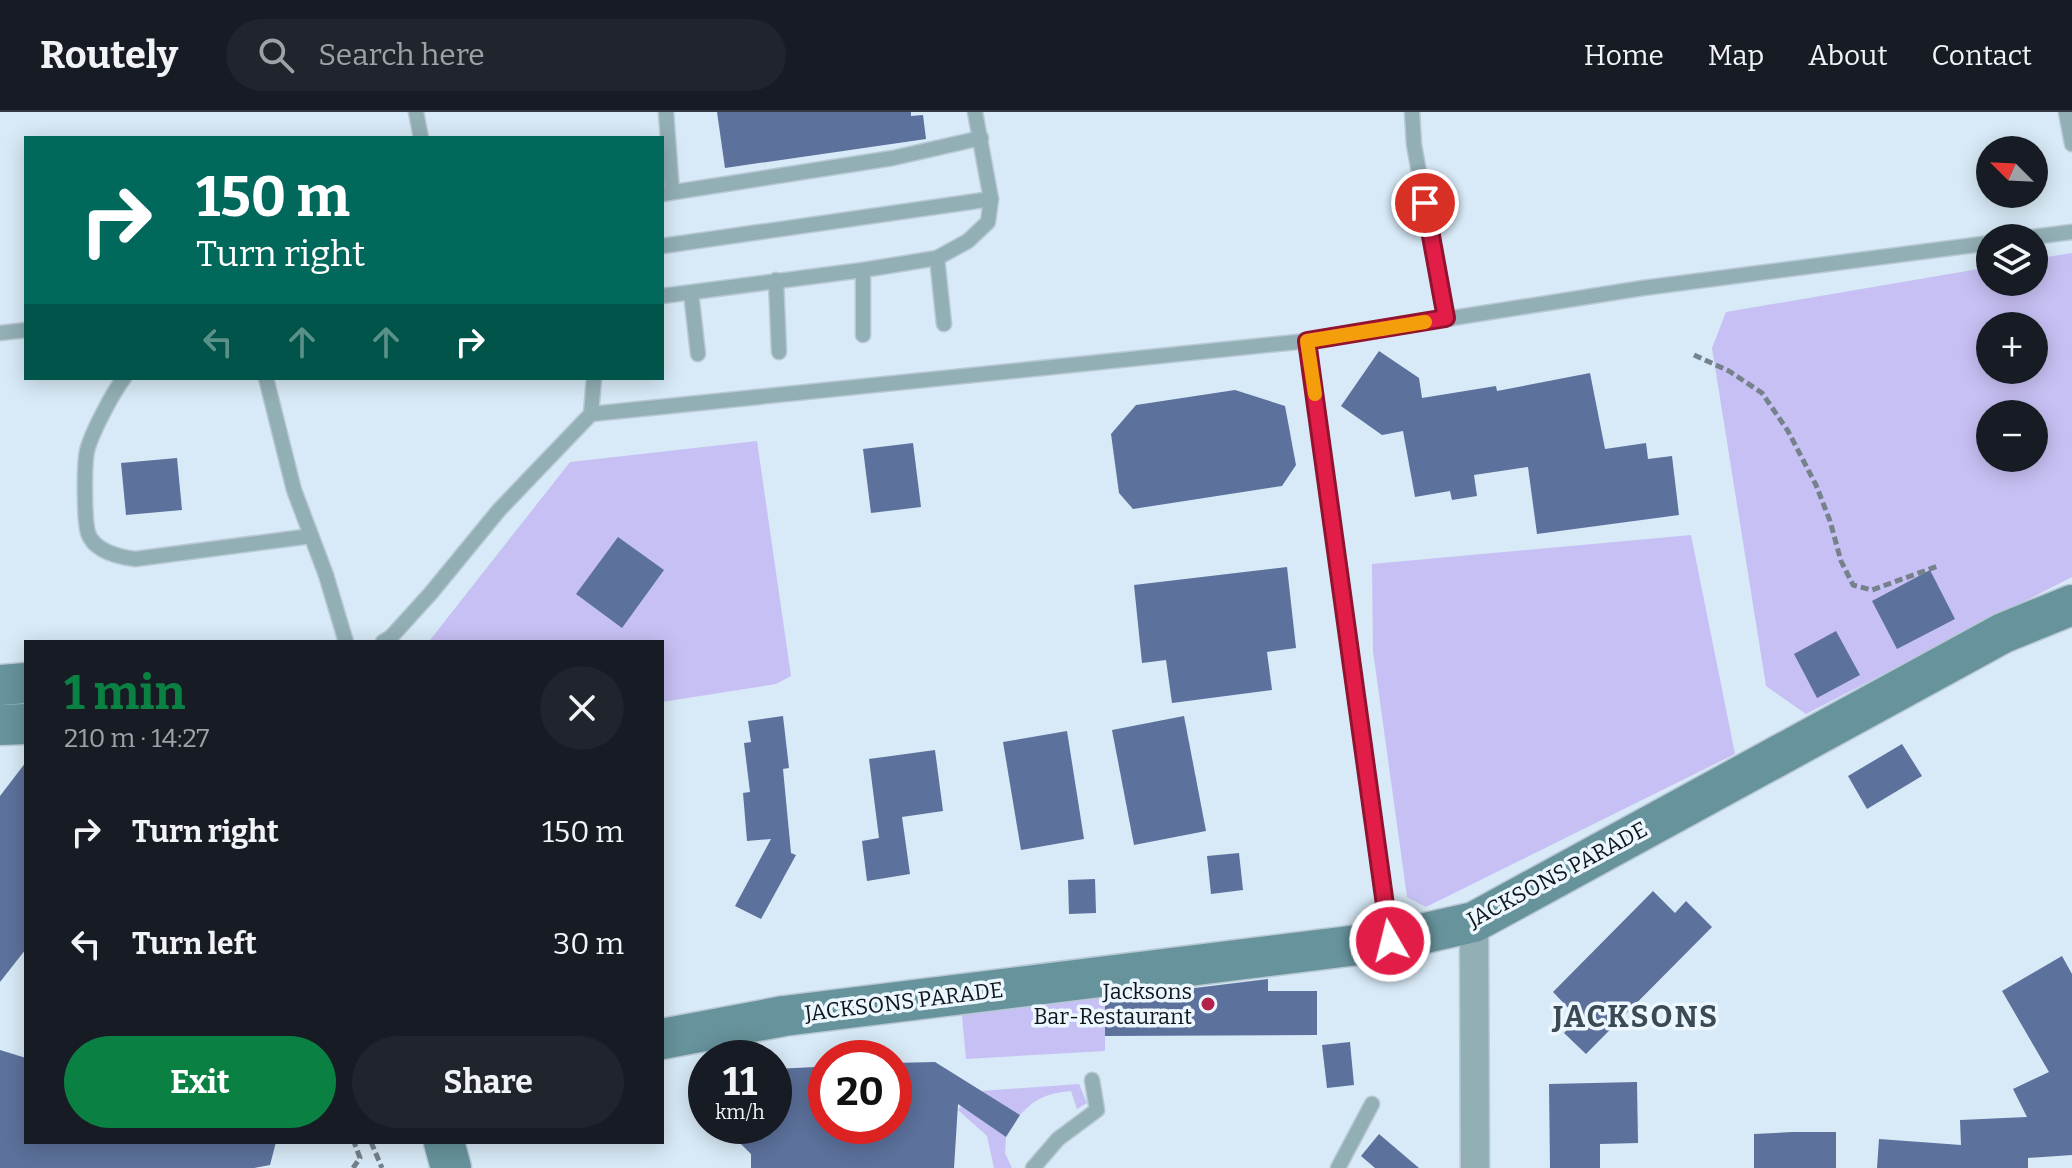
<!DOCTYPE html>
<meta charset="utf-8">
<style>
:root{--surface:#171b24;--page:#20242c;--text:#f1f3f6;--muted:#9ea1a6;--line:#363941;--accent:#0b8043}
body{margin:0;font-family:Bitter,serif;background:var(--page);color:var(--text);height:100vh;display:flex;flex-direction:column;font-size:30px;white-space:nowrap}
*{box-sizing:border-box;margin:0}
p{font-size:26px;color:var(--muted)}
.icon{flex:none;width:44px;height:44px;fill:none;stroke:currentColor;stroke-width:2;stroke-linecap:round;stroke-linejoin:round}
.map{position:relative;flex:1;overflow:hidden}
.panel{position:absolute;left:24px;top:528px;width:640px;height:504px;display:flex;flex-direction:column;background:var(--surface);border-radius:0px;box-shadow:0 4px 20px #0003}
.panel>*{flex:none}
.banner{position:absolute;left:24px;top:24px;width:640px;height:244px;border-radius:0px;box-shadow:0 4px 20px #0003;background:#00695c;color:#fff;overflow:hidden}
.needle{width:52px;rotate:294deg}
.buttons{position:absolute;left:1976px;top:24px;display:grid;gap:16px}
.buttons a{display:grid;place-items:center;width:72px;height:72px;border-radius:50%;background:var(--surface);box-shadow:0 4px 20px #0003;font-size:40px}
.speed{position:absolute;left:688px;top:928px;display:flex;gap:16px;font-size:40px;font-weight:700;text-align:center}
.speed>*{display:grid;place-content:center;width:104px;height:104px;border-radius:50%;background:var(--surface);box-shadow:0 4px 20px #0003;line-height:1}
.speed small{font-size:20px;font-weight:400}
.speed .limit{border:12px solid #d22;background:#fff;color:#111}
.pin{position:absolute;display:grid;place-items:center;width:68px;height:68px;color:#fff;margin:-34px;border:4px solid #fff;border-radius:50%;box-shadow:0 2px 8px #0007}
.me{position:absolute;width:88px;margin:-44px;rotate:352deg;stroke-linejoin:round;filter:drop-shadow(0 0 6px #0008)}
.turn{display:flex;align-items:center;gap:28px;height:168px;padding:0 40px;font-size:36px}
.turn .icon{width:104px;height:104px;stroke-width:2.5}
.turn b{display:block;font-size:56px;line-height:68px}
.lanes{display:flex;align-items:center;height:76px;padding:0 40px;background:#0003;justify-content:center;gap:40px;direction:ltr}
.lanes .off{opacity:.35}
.round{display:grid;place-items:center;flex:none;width:84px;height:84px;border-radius:42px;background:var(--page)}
.head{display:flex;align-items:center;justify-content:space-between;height:136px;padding:0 40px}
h1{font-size:48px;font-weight:700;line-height:60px;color:var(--accent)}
.cta{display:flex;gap:16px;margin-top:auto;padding:16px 40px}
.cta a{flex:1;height:92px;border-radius:48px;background:var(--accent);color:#fff;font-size:32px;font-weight:700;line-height:92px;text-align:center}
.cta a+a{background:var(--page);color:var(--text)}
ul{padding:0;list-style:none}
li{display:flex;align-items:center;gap:24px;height:112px;padding:0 40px}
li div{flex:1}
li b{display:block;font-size:30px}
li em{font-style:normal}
header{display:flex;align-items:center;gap:48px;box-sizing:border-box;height:112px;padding:0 40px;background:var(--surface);border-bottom:2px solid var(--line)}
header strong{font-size:38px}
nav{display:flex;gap:44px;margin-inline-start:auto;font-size:28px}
.search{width:560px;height:72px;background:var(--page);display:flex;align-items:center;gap:20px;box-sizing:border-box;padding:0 28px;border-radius:44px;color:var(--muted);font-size:30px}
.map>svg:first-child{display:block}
</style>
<header>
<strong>Routely</strong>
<div class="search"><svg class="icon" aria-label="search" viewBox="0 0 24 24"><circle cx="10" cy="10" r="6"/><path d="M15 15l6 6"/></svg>Search here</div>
<nav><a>Home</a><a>Map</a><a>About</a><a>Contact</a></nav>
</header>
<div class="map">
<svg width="2072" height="1056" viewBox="0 0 2072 1056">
<rect width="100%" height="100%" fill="#d8eaf7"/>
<!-- green -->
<g fill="#c7c0f4" fill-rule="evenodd">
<path d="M 2072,141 L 2072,465 L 1806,602 L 1766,574 L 1712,236 L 1726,200 L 1990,155 L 1990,170 L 2034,170 L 2034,147 ZM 1990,214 L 2034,214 L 2034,258 L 1990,258 ZM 1990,302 L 2034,302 L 2034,346 L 1990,346 Z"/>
<path d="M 757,329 L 791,564 L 776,572 L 662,590 L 662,530 L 430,528 L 570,350 Z"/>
<path d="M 1691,423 L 1735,642 L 1426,795 L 1407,785 L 1373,539 L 1372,452 Z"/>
<path d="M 1105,883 L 1105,939 L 966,947 L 962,905 L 967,896 Z"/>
<path d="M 1079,972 L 1087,991 L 1077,997 L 1071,979 C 1049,981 1035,986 1020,1003 L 981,979 Z"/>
<path d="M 961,994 L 1006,1025 L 1005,1041 L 1012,1056 L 994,1056 L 987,1024 L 958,998 Z"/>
</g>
<!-- building -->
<g fill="#5c719c">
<path d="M 717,0 L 911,0 L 911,4 L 923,3 L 926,27 L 725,56 Z"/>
<path d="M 1379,239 L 1419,266 L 1422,286 L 1496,274 L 1497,279 L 1590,261 L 1605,337 L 1646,331 L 1648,347 L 1672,344 L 1679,403 L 1537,422 L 1528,355 L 1474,363 L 1477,384 L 1452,388 L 1450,379 L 1415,385 L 1403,319 L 1382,323 L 1341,294 Z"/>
<path d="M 1235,278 L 1285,294 L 1296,353 L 1282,374 L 1133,397 L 1119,381 L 1111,322 L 1136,293 Z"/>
<path d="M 913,331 L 921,395 L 871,401 L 863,337 Z"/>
<path d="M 177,346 L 182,398 L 126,403 L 121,351 Z"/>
<path d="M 618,425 L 664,458 L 622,516 L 576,482 Z"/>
<path d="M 1287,455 L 1296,536 L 1267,540 L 1272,578 L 1172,591 L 1166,548 L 1142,551 L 1134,473 Z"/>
<path d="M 1930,458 L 1955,507 L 1897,537 L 1872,489 Z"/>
<path d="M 1836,519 L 1860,563 L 1817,586 L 1794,542 Z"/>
<path d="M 783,604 L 789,656 L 783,657 L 791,741 L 796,743 L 761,807 L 735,794 L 771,727 L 747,729 L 743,681 L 750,680 L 744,631 L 751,630 L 748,609 Z"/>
<path d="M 1184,604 L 1206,719 L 1134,733 L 1112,618 Z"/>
<path d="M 1067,619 L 1084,727 L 1021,738 L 1003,630 Z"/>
<path d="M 1902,632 L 1922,664 L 1867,697 L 1848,664 Z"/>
<path d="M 935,638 L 943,699 L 902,705 L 910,762 L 867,769 L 862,729 L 879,726 L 869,647 Z"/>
<path d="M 26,650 L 26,837 L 0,870 L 0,684 Z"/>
<path d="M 1239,741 L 1243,778 L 1211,782 L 1207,744 Z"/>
<path d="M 1095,767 L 1096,801 L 1069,802 L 1068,768 Z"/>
<path d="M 1653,779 L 1675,801 L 1686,789 L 1712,815 L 1586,942 L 1564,921 L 1578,906 L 1553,880 Z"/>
<path d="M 2062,844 L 2072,862 L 2072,1043 L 2028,1046 L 2028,1056 L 1877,1056 L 1879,1027 L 1961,1033 L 1960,1008 L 2027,1005 L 2013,977 L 2049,960 L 2002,879 Z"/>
<path d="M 1268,867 L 1268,879 L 1317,879 L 1317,923 L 1105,924 L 1105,887 Z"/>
<path d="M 1350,930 L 1354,973 L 1327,976 L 1322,933 Z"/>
<path d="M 0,938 L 26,946 L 26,1030 L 276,1030 L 270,1053 L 254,1056 L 0,1056 Z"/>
<path d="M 935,950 L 1020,1003 L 1006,1025 L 958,992 L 954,1056 L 751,1056 L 751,1042 L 738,1029 L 738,1014 L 774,1014 L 774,957 L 816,955 L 826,962 L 826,1014 L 894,1014 L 894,951 Z"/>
<path d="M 1637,970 L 1638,1031 L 1600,1032 L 1600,1056 L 1550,1056 L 1549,972 Z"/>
<path d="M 1792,1020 L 1836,1020 L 1836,1056 L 1754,1056 L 1754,1022 Z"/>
<path d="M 1379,1022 L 1419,1056 L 1375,1056 L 1361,1044 Z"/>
</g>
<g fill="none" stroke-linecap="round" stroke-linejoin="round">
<!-- lane casing -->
<g stroke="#b8c8d4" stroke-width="17">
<g id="lane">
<path d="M 416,0 L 421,26"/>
<path d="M 666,0 L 672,80"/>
<path d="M 1412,0 L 1414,33 L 1446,206"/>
<path d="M 2066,0 L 2072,32"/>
<path d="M 662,82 L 893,46 L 981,26"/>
<path d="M 2025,126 L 2072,120"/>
<path d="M 662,134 L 991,87"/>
<path d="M 937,146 L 944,212"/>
<path d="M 863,158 L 863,223"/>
<path d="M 776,168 L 779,240"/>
<path d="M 691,181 L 698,242"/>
<path d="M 662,184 L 863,158 L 937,146 L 968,129 L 988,110 L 991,87 L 975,0"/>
<path d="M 0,221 L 26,218"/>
<path d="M 1307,229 L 1390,828"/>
<path d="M 124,266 C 113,280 91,322 87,339 C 84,353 84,407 88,421 C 94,439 119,445 135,447 L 311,424"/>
<path d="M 266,266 L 294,378 L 326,463 L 346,530"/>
<path d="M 591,302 L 1307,229 L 1643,176 L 1990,131"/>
<path d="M 383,530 L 391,525 L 431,481 L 499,398 L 591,302 L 594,266"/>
<path d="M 1033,1056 L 1058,1027 L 1097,998 L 1092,968"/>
<path d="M 1338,1056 L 1372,992"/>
</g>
</g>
<!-- street casing -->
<g stroke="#b8c8d4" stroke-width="31">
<path id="street" d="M 1474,810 L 1475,1056"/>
</g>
<!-- secondary casing -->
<g stroke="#b8c8d4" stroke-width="43">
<g id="secondary">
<path d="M 0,573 L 26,571"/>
<path d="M 0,613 L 26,612"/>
<path d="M 662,927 L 784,904 L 1390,829 L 1474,810 L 2003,521 L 2072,493"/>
<path d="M 444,1030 L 451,1056"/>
</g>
</g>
<!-- path -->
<g stroke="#75828b" stroke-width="5" stroke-dasharray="8 4" stroke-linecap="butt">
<path d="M 1694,243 L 1729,259 L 1762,281 L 1788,319 L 1816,373 L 1830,409 L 1841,449 L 1853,473 L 1872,478 L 1938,454"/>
<path d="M 371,1030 L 382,1056"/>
<path d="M 353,1056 L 360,1046 L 354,1030"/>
</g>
<!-- lane -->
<use href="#lane" stroke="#92afb5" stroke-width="14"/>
<!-- street -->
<use href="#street" stroke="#92afb5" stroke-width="28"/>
<!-- secondary -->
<use href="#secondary" stroke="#67939c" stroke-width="40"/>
</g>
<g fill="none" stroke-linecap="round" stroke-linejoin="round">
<!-- route casing -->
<g stroke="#92132f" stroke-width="20">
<path id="route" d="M 1390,829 L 1307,229 L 1446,206 L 1425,91"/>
</g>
<!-- route -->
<use href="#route" stroke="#e11d48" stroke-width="14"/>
<!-- slow -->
<path stroke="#f59e0b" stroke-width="14" d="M 1315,282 L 1307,229 L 1425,210"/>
</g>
<!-- markers -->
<circle fill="#b4224c" stroke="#ebf6fe" stroke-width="3" cx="1208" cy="892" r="8"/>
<g text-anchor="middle" stroke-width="7" stroke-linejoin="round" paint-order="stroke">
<!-- street labels -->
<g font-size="22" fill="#0f161a" stroke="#ebf6fe">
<text transform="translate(1557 762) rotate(-28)" y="8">JACKSONS PARADE</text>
<text transform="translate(904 889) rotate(-7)" y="8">JACKSONS PARADE</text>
</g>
<!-- poi labels -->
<g font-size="22" fill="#0f161a" stroke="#ebf6fe" text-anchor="end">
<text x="1192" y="887">Jacksons<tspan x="1192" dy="25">Bar-Restaurant</tspan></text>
</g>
<!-- district labels -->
<g font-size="30" font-weight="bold" letter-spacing="2" fill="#3b4a55" stroke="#ebf6fe">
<text x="1636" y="915">JACKSONS</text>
</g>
</g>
</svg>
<div class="buttons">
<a><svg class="needle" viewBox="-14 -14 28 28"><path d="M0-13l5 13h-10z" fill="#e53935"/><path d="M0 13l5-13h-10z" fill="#9ea1a6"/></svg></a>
<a><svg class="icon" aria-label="layers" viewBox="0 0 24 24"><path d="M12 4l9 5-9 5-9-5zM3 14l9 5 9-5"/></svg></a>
<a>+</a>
<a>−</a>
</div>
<div class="speed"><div>11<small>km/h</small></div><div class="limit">20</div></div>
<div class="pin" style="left:1425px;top:91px;background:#d93025"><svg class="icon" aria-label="arrive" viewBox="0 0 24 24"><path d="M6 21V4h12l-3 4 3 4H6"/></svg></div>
<svg class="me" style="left:1390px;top:829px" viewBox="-20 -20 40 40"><circle r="17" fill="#e11d48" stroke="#fff" stroke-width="3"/><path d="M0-11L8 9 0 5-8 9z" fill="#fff"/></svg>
<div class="banner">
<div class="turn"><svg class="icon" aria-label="right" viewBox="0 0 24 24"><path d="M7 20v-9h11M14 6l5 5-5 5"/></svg><div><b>150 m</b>Turn right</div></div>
<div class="lanes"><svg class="icon off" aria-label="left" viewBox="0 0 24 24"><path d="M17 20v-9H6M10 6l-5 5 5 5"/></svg><svg class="icon off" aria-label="ahead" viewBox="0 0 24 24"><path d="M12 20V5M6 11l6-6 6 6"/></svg><svg class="icon off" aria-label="ahead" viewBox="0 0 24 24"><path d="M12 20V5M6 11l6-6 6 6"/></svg><svg class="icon" aria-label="right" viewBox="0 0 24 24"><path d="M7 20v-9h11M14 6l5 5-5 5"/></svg></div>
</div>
<section class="panel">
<div class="head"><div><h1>1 min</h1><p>210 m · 14:27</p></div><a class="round"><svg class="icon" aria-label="close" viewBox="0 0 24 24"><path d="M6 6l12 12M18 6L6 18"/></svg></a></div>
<ul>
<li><svg class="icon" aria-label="right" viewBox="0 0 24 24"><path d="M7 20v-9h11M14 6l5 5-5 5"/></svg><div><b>Turn right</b></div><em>150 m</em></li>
<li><svg class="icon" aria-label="left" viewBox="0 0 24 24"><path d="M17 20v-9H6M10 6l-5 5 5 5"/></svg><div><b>Turn left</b></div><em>30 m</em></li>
</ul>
<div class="cta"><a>Exit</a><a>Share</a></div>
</section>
</div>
